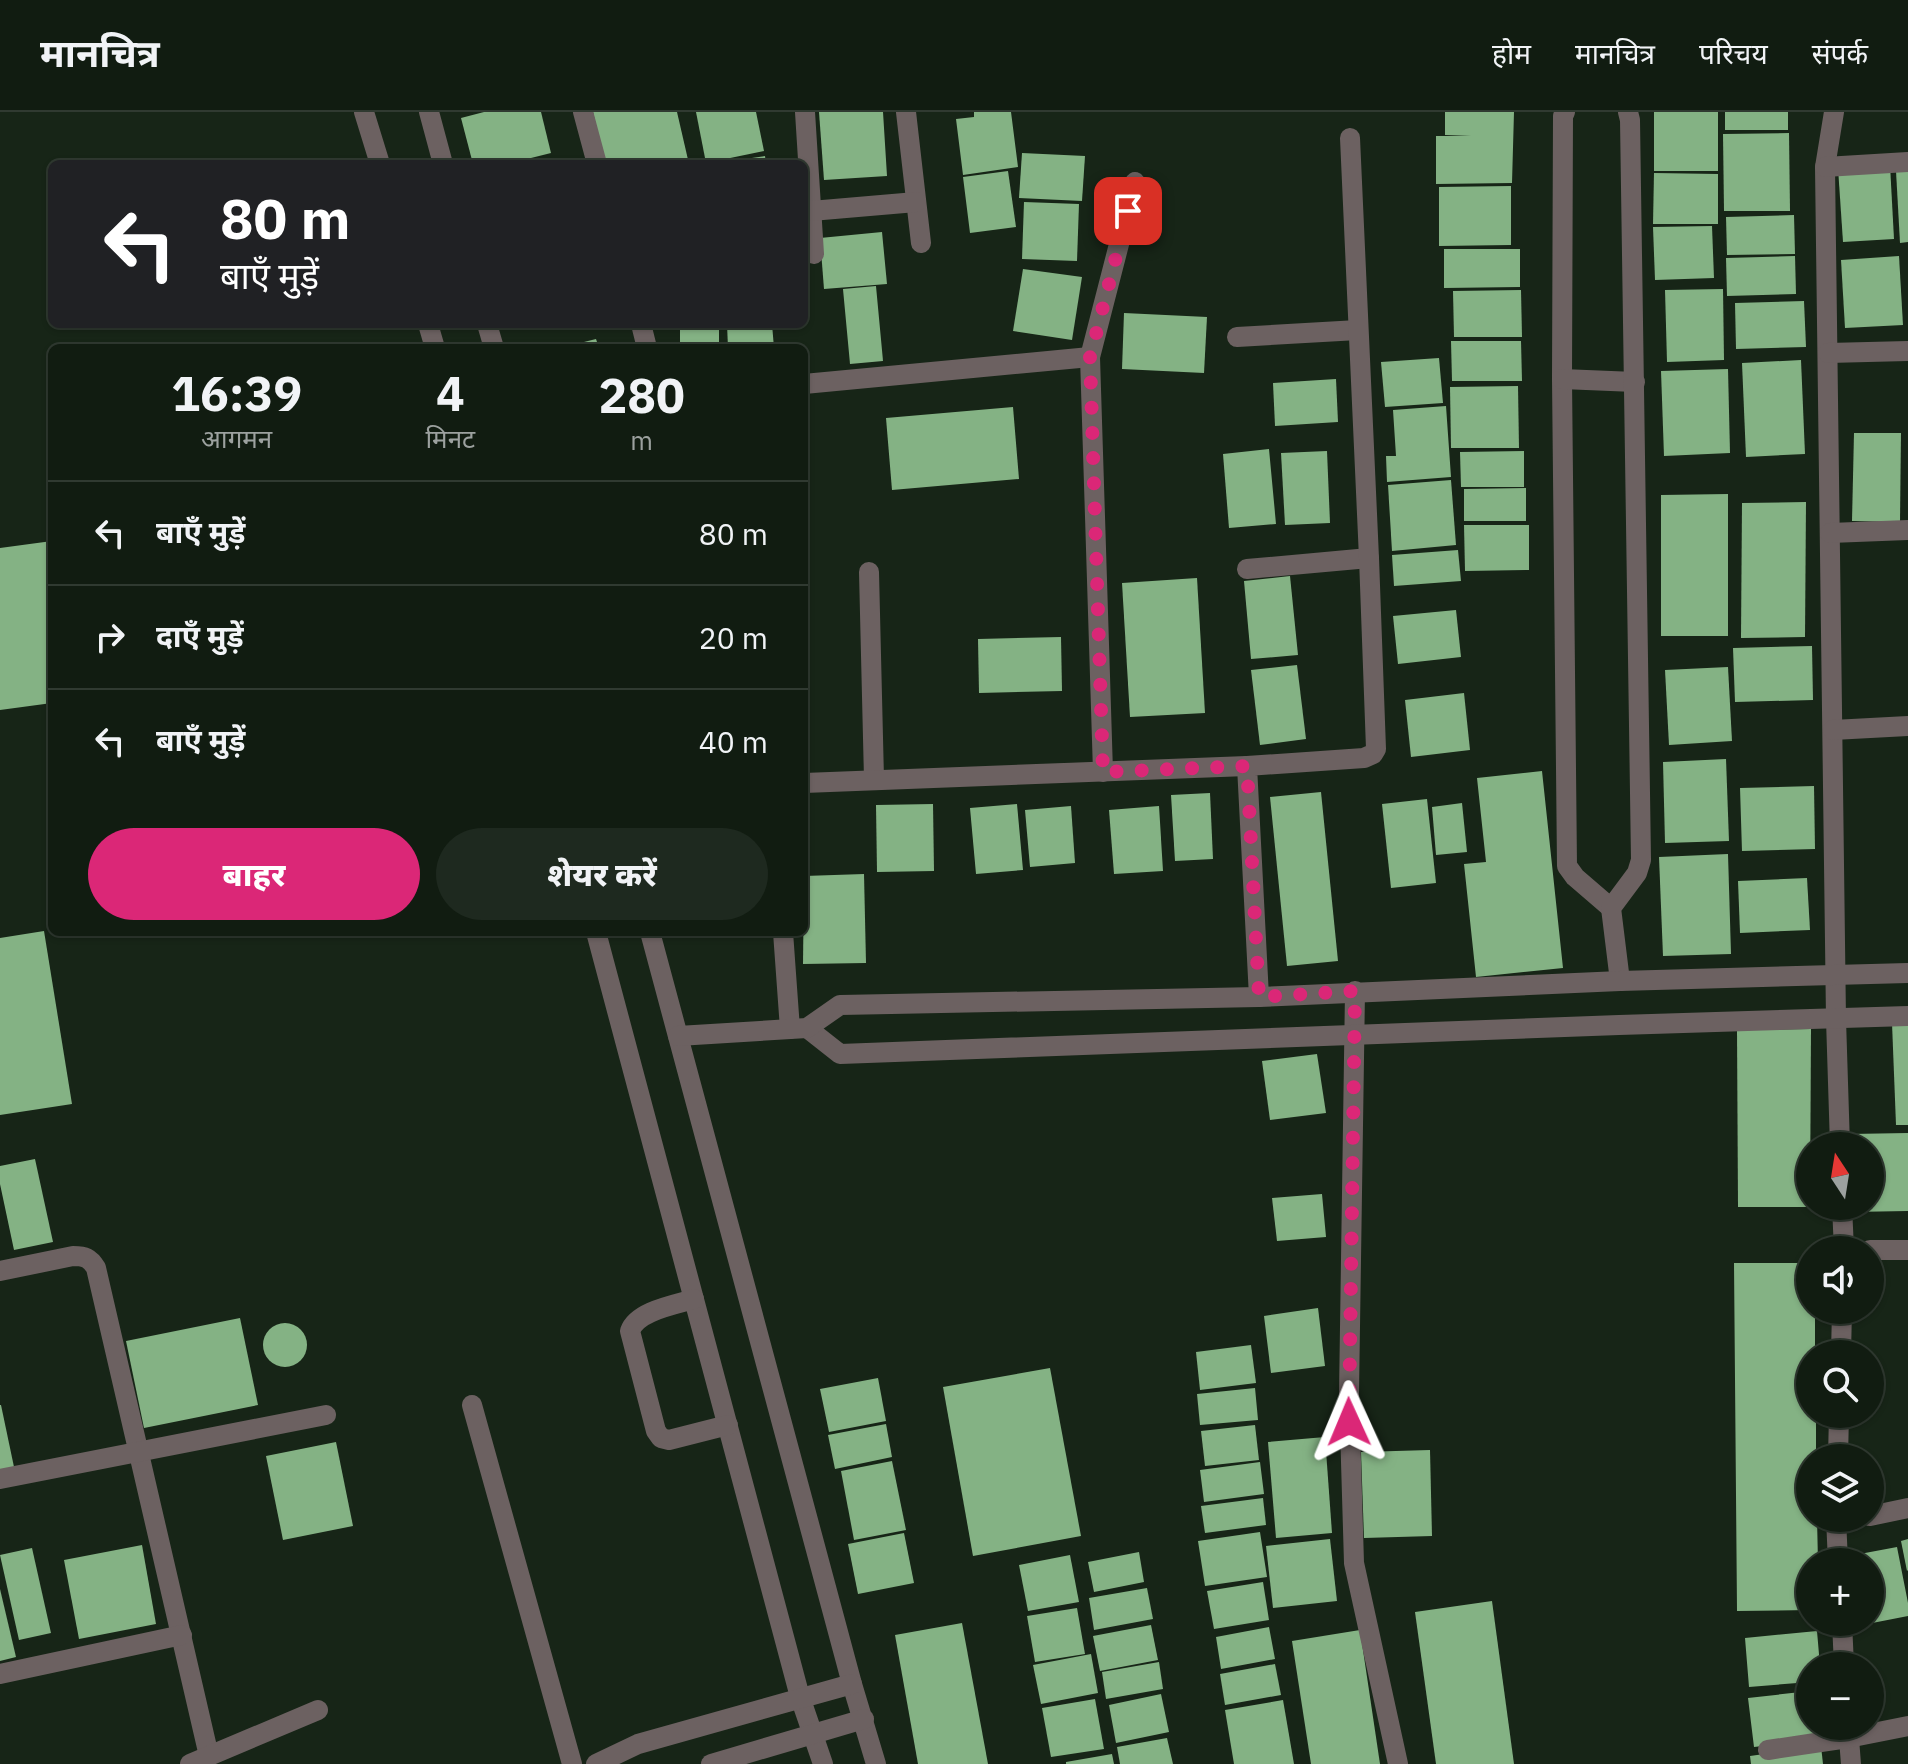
<!DOCTYPE html>
<html lang="hi">
<meta charset="utf-8">
<style>
:root{--surface:#111c11;--page:#1e291f;--text:#f1f3f6;--muted:#9ca19f;--line:#303a31;--accent:#db2777}
body{margin:0;font-family:"IBM Plex Sans","Noto Sans Devanagari",sans-serif;background:var(--page);color:var(--text);height:100vh;display:flex;flex-direction:column;font-size:30px;white-space:nowrap}
*{box-sizing:border-box;margin:0}
p{font-size:26px;color:var(--muted)}
.icon{flex:none;width:44px;height:44px;fill:none;stroke:currentColor;stroke-width:2;stroke-linecap:round;stroke-linejoin:round}
.map{position:relative;flex:1;overflow:hidden}
.drawer{position:absolute;left:48px;top:232px;width:760px;height:592px;display:flex;flex-direction:column;background:var(--surface);border-radius:12px;box-shadow:0 2px 6px #0004,0 0 0 2px var(--line)}
.drawer>*{flex:none}
.top-card{position:absolute;left:48px;top:48px;width:760px;height:168px;border-radius:12px;box-shadow:0 2px 6px #0004,0 0 0 2px var(--line);background:#202124;color:#fff;overflow:hidden}
.needle{width:52px;rotate:348deg}
.tools{position:absolute;left:1796px;top:1020px;display:grid;gap:16px}
.tools a{display:grid;place-items:center;width:88px;height:88px;border-radius:50%;background:var(--surface);box-shadow:0 2px 6px #0004,0 0 0 2px var(--line);font-size:40px}
.pin{position:absolute;display:grid;place-items:center;width:68px;height:68px;color:#fff;margin:-34px;border-radius:16px;box-shadow:0 4px 12px #0006}
.me{position:absolute;width:88px;margin:-44px;rotate:359deg;stroke-linejoin:round;filter:drop-shadow(0 0 6px #0008)}
.turn{display:flex;align-items:center;gap:28px;height:168px;padding:0 40px;font-size:36px}
.turn .icon{width:104px;height:104px;stroke-width:2.5}
.turn b{display:block;font-size:56px;line-height:68px}
.eta{display:flex;justify-content:space-evenly;align-items:center;height:136px;text-align:center}
.eta b{font-size:48px;font-weight:800;line-height:56px}
.button{display:flex;gap:16px;margin-top:auto;padding:16px 40px}
.button a{flex:1;height:92px;border-radius:48px;background:var(--accent);color:#fff;font-size:32px;font-weight:800;line-height:92px;text-align:center}
.button a+a{background:var(--page);color:var(--text)}
ul{padding:0;list-style:none}
li{display:flex;align-items:center;gap:24px;height:104px;padding:0 40px;border-top:2px solid var(--line)}
li div{flex:1}
li b{display:block;font-size:30px}
li em{font-style:normal}
header{display:flex;align-items:center;gap:48px;box-sizing:border-box;height:112px;padding:0 40px;background:var(--surface);border-bottom:2px solid var(--line)}
header strong{font-size:38px}
nav{display:flex;gap:44px;margin-inline-start:auto;font-size:28px}
.map>svg:first-child{display:block}
</style>
<header>
<strong>मानचित्र</strong>
<nav><a>होम</a><a>मानचित्र</a><a>परिचय</a><a>संपर्क</a></nav>
</header>
<div class="map">
<svg width="1908" height="1652" viewBox="0 0 1908 1652">
<rect width="100%" height="100%" fill="#172517"/>
<!-- building -->
<g fill="#84b284">
<path d="M 484,0 L 541,0 L 551,41 L 507,52 L 473,52 L 461,6 Z"/>
<path d="M 593,0 L 677,0 L 689,52 L 605,52 Z"/>
<path d="M 696,0 L 756,0 L 764,39 L 706,51 Z"/>
<path d="M 819,0 L 883,0 L 887,64 L 824,68 Z"/>
<path d="M 974,0 L 1011,0 L 1018,55 L 963,63 L 956,7 L 974,5 Z"/>
<path d="M 1445,0 L 1514,0 L 1512,71 L 1436,72 L 1436,24 L 1471,24 L 1445,23 Z"/>
<rect x="1654" y="0" width="64" height="59"/>
<rect x="1725" y="0" width="63" height="18"/>
<path d="M 1789,21 L 1790,99 L 1724,99 L 1723,22 Z"/>
<path d="M 1022,41 L 1085,44 L 1082,89 L 1019,86 Z"/>
<path d="M 765,44 L 766,52 L 724,52 L 724,50 Z"/>
<path d="M 1890,53 L 1894,127 L 1843,130 L 1838,56 Z"/>
<path d="M 1908,58 L 1908,130 L 1900,131 L 1896,59 Z"/>
<path d="M 1008,59 L 1016,115 L 970,121 L 963,65 Z"/>
<path d="M 1654,61 L 1718,62 L 1718,112 L 1653,112 Z"/>
<path d="M 1511,74 L 1511,133 L 1439,134 L 1439,75 Z"/>
<path d="M 1024,90 L 1079,92 L 1077,149 L 1022,147 Z"/>
<path d="M 1794,103 L 1795,142 L 1727,143 L 1726,105 Z"/>
<path d="M 1712,114 L 1714,166 L 1655,168 L 1653,115 Z"/>
<path d="M 882,120 L 887,172 L 824,177 L 820,126 Z"/>
<path d="M 1444,137 L 1520,137 L 1520,175 L 1444,176 Z"/>
<path d="M 1795,144 L 1796,182 L 1727,184 L 1726,146 Z"/>
<path d="M 1899,144 L 1903,213 L 1845,216 L 1841,148 Z"/>
<path d="M 1023,157 L 1082,165 L 1072,228 L 1013,219 Z"/>
<path d="M 876,174 L 883,249 L 850,252 L 843,177 Z"/>
<path d="M 1723,177 L 1724,248 L 1667,250 L 1665,178 Z"/>
<path d="M 1521,178 L 1522,225 L 1454,225 L 1453,179 Z"/>
<path d="M 1804,189 L 1806,235 L 1736,237 L 1735,191 Z"/>
<path d="M 1124,201 L 1207,205 L 1204,261 L 1122,257 Z"/>
<rect x="680" y="212" width="39" height="24"/>
<path d="M 727,212 L 772,212 L 774,236 L 728,236 Z"/>
<path d="M 596,227 L 599,236 L 564,236 L 564,235 Z"/>
<path d="M 1451,229 L 1521,229 L 1522,269 L 1452,269 Z"/>
<path d="M 1439,246 L 1443,291 L 1385,295 L 1381,250 Z"/>
<path d="M 1801,248 L 1805,342 L 1746,345 L 1742,251 Z"/>
<path d="M 1728,257 L 1730,341 L 1664,344 L 1661,259 Z"/>
<path d="M 1336,267 L 1338,310 L 1275,314 L 1273,271 Z"/>
<path d="M 1518,274 L 1519,336 L 1451,336 L 1450,275 Z"/>
<path d="M 1446,294 L 1451,365 L 1387,370 L 1386,344 L 1396,344 L 1393,298 Z"/>
<path d="M 1013,295 L 1019,367 L 892,378 L 886,306 Z"/>
<path d="M 1854,321 L 1901,321 L 1900,410 L 1852,409 Z"/>
<path d="M 1269,337 L 1276,412 L 1229,416 L 1223,342 Z"/>
<path d="M 1327,339 L 1330,411 L 1285,413 L 1281,341 Z"/>
<path d="M 1524,339 L 1524,375 L 1461,375 L 1460,340 Z"/>
<path d="M 1451,368 L 1456,433 L 1392,439 L 1388,373 Z"/>
<path d="M 1526,376 L 1526,409 L 1464,409 L 1464,377 Z"/>
<path d="M 1728,382 L 1728,524 L 1661,524 L 1661,383 Z"/>
<path d="M 1806,390 L 1805,525 L 1741,526 L 1742,391 Z"/>
<path d="M 1464,413 L 1529,413 L 1529,458 L 1465,459 Z"/>
<path d="M 52,429 L 52,591 L 0,598 L 0,436 Z"/>
<path d="M 1458,438 L 1461,469 L 1394,474 L 1392,443 Z"/>
<path d="M 1290,464 L 1298,543 L 1251,547 L 1244,469 Z"/>
<path d="M 1197,466 L 1205,601 L 1130,605 L 1122,471 Z"/>
<path d="M 1456,498 L 1461,545 L 1398,552 L 1393,504 Z"/>
<path d="M 1061,525 L 1062,579 L 979,581 L 978,527 Z"/>
<path d="M 1812,534 L 1813,588 L 1735,590 L 1733,536 Z"/>
<path d="M 1297,553 L 1306,627 L 1260,633 L 1251,558 Z"/>
<path d="M 1728,555 L 1732,629 L 1669,633 L 1665,558 Z"/>
<path d="M 1464,581 L 1470,638 L 1411,645 L 1405,588 Z"/>
<path d="M 1726,647 L 1729,729 L 1665,731 L 1663,650 Z"/>
<path d="M 1542,659 L 1563,856 L 1476,865 L 1464,752 L 1486,750 L 1477,666 Z"/>
<path d="M 1814,674 L 1815,737 L 1742,739 L 1740,676 Z"/>
<path d="M 1321,680 L 1338,849 L 1287,854 L 1270,685 Z"/>
<path d="M 1210,681 L 1213,747 L 1175,749 L 1171,683 Z"/>
<path d="M 1427,687 L 1436,771 L 1391,776 L 1382,692 Z"/>
<path d="M 1462,691 L 1467,740 L 1436,743 L 1432,695 Z"/>
<path d="M 933,692 L 934,759 L 877,760 L 876,693 Z"/>
<path d="M 1017,692 L 1023,758 L 976,762 L 970,696 Z"/>
<path d="M 1071,694 L 1075,751 L 1030,755 L 1025,698 Z"/>
<path d="M 1159,694 L 1163,759 L 1114,762 L 1109,698 Z"/>
<path d="M 1728,742 L 1731,842 L 1663,844 L 1659,745 Z"/>
<path d="M 864,762 L 866,851 L 803,852 L 804,764 Z"/>
<path d="M 1807,766 L 1810,818 L 1740,821 L 1738,769 Z"/>
<path d="M 44,819 L 72,992 L 0,1003 L 0,826 Z"/>
<path d="M 1908,910 L 1908,1013 L 1896,1013 L 1892,911 Z"/>
<path d="M 1811,917 L 1810,1095 L 1738,1095 L 1737,918 Z"/>
<path d="M 1317,942 L 1326,1001 L 1270,1008 L 1262,949 Z"/>
<path d="M 1908,1021 L 1908,1099 L 1851,1100 L 1851,1094 L 1870,1094 L 1870,1034 L 1850,1034 L 1850,1022 Z"/>
<path d="M 35,1047 L 53,1130 L 14,1138 L 0,1072 L 0,1054 Z"/>
<path d="M 1322,1082 L 1326,1125 L 1277,1129 L 1272,1086 Z"/>
<path d="M 1734,1151 L 1810,1151 L 1810,1198 L 1815,1198 L 1815,1242 L 1810,1242 L 1810,1302 L 1816,1302 L 1816,1346 L 1810,1346 L 1810,1406 L 1817,1406 L 1818,1450 L 1810,1450 L 1810,1498 L 1737,1499 Z"/>
<path d="M 1318,1196 L 1325,1254 L 1271,1261 L 1264,1204 Z"/>
<path d="M 240,1206 L 258,1293 L 144,1316 L 126,1229 Z"/>
<circle cx="285" cy="1233" r="22"/>
<path d="M 1251,1233 L 1256,1271 L 1200,1278 L 1196,1240 Z"/>
<path d="M 1050,1256 L 1081,1424 L 973,1444 L 943,1275 Z"/>
<path d="M 878,1266 L 886,1309 L 829,1320 L 820,1277 Z"/>
<path d="M 1255,1276 L 1258,1308 L 1200,1313 L 1197,1282 Z"/>
<path d="M 0,1293 L 1,1293 L 14,1355 L 0,1358 Z"/>
<path d="M 886,1312 L 892,1345 L 835,1357 L 828,1323 Z"/>
<path d="M 1255,1313 L 1259,1348 L 1205,1354 L 1201,1319 Z"/>
<path d="M 1325,1325 L 1332,1421 L 1276,1426 L 1268,1330 Z"/>
<path d="M 336,1330 L 353,1414 L 283,1428 L 266,1344 Z"/>
<path d="M 1430,1338 L 1432,1424 L 1364,1426 L 1361,1340 Z"/>
<path d="M 892,1349 L 906,1418 L 854,1428 L 841,1359 Z"/>
<path d="M 1260,1350 L 1264,1382 L 1204,1390 L 1200,1358 Z"/>
<path d="M 1263,1386 L 1266,1413 L 1205,1421 L 1201,1394 Z"/>
<path d="M 1260,1420 L 1267,1465 L 1205,1474 L 1198,1429 Z"/>
<path d="M 904,1421 L 914,1471 L 858,1482 L 848,1432 Z"/>
<path d="M 1330,1427 L 1337,1489 L 1273,1496 L 1266,1434 Z"/>
<path d="M 1908,1427 L 1908,1458 L 1907,1459 L 1901,1429 Z"/>
<path d="M 142,1433 L 156,1512 L 79,1527 L 64,1448 Z"/>
<path d="M 1897,1435 L 1908,1491 L 1908,1504 L 1862,1513 L 1862,1510 L 1870,1510 L 1870,1450 L 1850,1450 L 1849,1444 Z"/>
<path d="M 32,1436 L 51,1521 L 19,1528 L 0,1443 Z"/>
<path d="M 1139,1440 L 1144,1470 L 1094,1480 L 1088,1450 Z"/>
<path d="M 1070,1443 L 1079,1490 L 1028,1499 L 1019,1453 Z"/>
<path d="M 1263,1470 L 1269,1508 L 1214,1517 L 1207,1479 Z"/>
<path d="M 1147,1476 L 1153,1507 L 1094,1518 L 1089,1486 Z"/>
<path d="M 0,1477 L 16,1545 L 0,1549 Z"/>
<path d="M 1492,1489 L 1514,1652 L 1436,1652 L 1415,1500 Z"/>
<path d="M 1077,1496 L 1085,1542 L 1035,1550 L 1027,1504 Z"/>
<path d="M 962,1511 L 988,1652 L 918,1652 L 895,1523 Z"/>
<path d="M 1151,1513 L 1158,1548 L 1100,1559 L 1093,1524 Z"/>
<path d="M 1269,1515 L 1275,1547 L 1221,1557 L 1216,1525 Z"/>
<path d="M 1360,1518 L 1380,1652 L 1311,1652 L 1292,1529 Z"/>
<path d="M 1817,1519 L 1820,1554 L 1810,1554 L 1810,1570 L 1749,1575 L 1745,1526 Z"/>
<path d="M 1091,1542 L 1098,1581 L 1041,1592 L 1033,1553 Z"/>
<path d="M 1159,1550 L 1163,1577 L 1106,1587 L 1102,1560 Z"/>
<path d="M 1275,1552 L 1281,1583 L 1225,1593 L 1220,1562 Z"/>
<path d="M 1810,1579 L 1810,1614 L 1831,1614 L 1832,1626 L 1754,1635 L 1748,1586 Z"/>
<path d="M 1161,1582 L 1169,1620 L 1116,1631 L 1109,1593 Z"/>
<path d="M 1095,1587 L 1104,1637 L 1051,1645 L 1042,1596 Z"/>
<path d="M 1283,1588 L 1294,1652 L 1234,1652 L 1225,1598 Z"/>
<path d="M 1167,1626 L 1173,1652 L 1120,1652 L 1117,1635 Z"/>
<path d="M 1821,1634 L 1823,1652 L 1751,1652 L 1750,1644 Z"/>
<path d="M 1112,1642 L 1114,1652 L 1066,1652 L 1066,1650 Z"/>
</g>
<g fill="none" stroke-linecap="round" stroke-linejoin="round">
<!-- minor -->
<g stroke="#6c6161" stroke-width="20">
<path d="M 364,0 L 380,52"/>
<path d="M 429,0 L 443,52"/>
<path d="M 583,0 L 597,52"/>
<path d="M 805,0 L 814,142"/>
<path d="M 906,0 L 921,131"/>
<path d="M 1565,0 L 1563,4 L 1562,267 L 1567,754 L 1575,765 L 1611,796"/>
<path d="M 1834,0 L 1825,55 L 1836,907 L 1840,1034"/>
<path d="M 1825,55 L 1908,50"/>
<path d="M 811,99 L 916,90"/>
<path d="M 428,212 L 435,236"/>
<path d="M 487,212 L 494,236"/>
<path d="M 641,212 L 647,236"/>
<path d="M 1237,225 L 1358,218"/>
<path d="M 1828,241 L 1908,239"/>
<path d="M 1562,267 L 1635,270"/>
<path d="M 804,272 L 1090,245"/>
<path d="M 1830,421 L 1908,418"/>
<path d="M 1247,457 L 1369,446"/>
<path d="M 869,460 L 874,667"/>
<path d="M 1833,618 L 1908,614"/>
<path d="M 1103,660 L 1090,245 L 1135,70"/>
<path d="M 804,671 L 1247,654"/>
<path d="M 596,820 L 800,1585 L 823,1652"/>
<path d="M 650,820 L 852,1572 L 876,1652"/>
<path d="M 783,820 L 790,917"/>
<path d="M 1620,869 L 1611,796 L 1637,761 L 1641,748 L 1630,8 L 1628,0"/>
<path d="M 1355,879 L 1349,1282 L 1354,1451 L 1398,1652"/>
<path d="M 1259,885 L 1247,654 L 1364,646 L 1373,642 L 1376,637 L 1369,446 L 1350,26"/>
<path d="M 807,916 L 840,942 L 1619,913 L 1908,904"/>
<path d="M 678,924 L 807,916 L 840,893 L 1259,885 L 1620,869 L 1908,861"/>
<path d="M 1842,1094 L 1844,1138"/>
<path d="M 1870,1138 L 1908,1138"/>
<path d="M 0,1159 L 73,1144 C 85,1144 90,1146 96,1156 L 209,1644"/>
<path d="M 694,1187 C 674,1193 637,1199 630,1219 L 656,1319 L 661,1326 L 669,1328 L 728,1313"/>
<path d="M 1841,1242 L 1842,1198"/>
<path d="M 472,1293 L 572,1652"/>
<path d="M 1838,1346 L 1839,1302"/>
<path d="M 0,1367 L 326,1303"/>
<path d="M 1870,1404 L 1908,1396"/>
<path d="M 1836,1406 L 1838,1450"/>
<path d="M 1842,1510 L 1844,1554"/>
<path d="M 0,1562 L 182,1523"/>
<path d="M 1848,1614 L 1851,1652"/>
<path d="M 1768,1638 L 1848,1626 L 1908,1614"/>
<path d="M 190,1652 L 318,1598"/>
<path d="M 596,1652 L 638,1632 L 852,1572"/>
<path d="M 711,1652 L 864,1607"/>
</g>
</g>
<g fill="none" stroke-linecap="round" stroke-linejoin="round">
<!-- route -->
<path stroke="#db2777" stroke-width="14" stroke-dasharray="0 25.2" d="M 1128,99 L 1090,245 L 1103,660 L 1247,654 L 1259,885 L 1355,879 L 1349,1310"/>
</g>
</svg>
<div class="tools">
<a><svg class="needle" viewBox="-14 -14 28 28"><path d="M0-13l5 13h-10z" fill="#e53935"/><path d="M0 13l5-13h-10z" fill="#9ca19f"/></svg></a>
<a><svg class="icon" aria-label="sound" viewBox="0 0 24 24"><path d="M4 9h4l5-4v14l-5-4H4zM17 9q2 3 0 6"/></svg></a>
<a><svg class="icon" aria-label="search" viewBox="0 0 24 24"><circle cx="10" cy="10" r="6"/><path d="M15 15l6 6"/></svg></a>
<a><svg class="icon" aria-label="layers" viewBox="0 0 24 24"><path d="M12 4l9 5-9 5-9-5zM3 14l9 5 9-5"/></svg></a>
<a>+</a>
<a>−</a>
</div>
<div class="pin" style="left:1128px;top:99px;background:#d93025"><svg class="icon" aria-label="arrive" viewBox="0 0 24 24"><path d="M6 21V4h12l-3 4 3 4H6"/></svg></div>
<svg class="me" style="left:1349px;top:1310px" viewBox="-20 -20 40 40"><path d="M0-17L14 15 0 8-14 15z" fill="#db2777" stroke="#fff" stroke-width="4"/></svg>
<div class="top-card">
<div class="turn"><svg class="icon" aria-label="left" viewBox="0 0 24 24"><path d="M17 20v-9H6M10 6l-5 5 5 5"/></svg><div><b>80 m</b>बाएँ मुड़ें</div></div>
</div>
<section class="drawer">
<div class="eta">
<div><b>16:39</b><p>आगमन</p></div>
<div><b>4</b><p>मिनट</p></div>
<div><b>280</b><p>m</p></div>
</div>
<ul>
<li><svg class="icon" aria-label="left" viewBox="0 0 24 24"><path d="M17 20v-9H6M10 6l-5 5 5 5"/></svg><div><b>बाएँ मुड़ें</b></div><em>80 m</em></li>
<li><svg class="icon" aria-label="right" viewBox="0 0 24 24"><path d="M7 20v-9h11M14 6l5 5-5 5"/></svg><div><b>दाएँ मुड़ें</b></div><em>20 m</em></li>
<li><svg class="icon" aria-label="left" viewBox="0 0 24 24"><path d="M17 20v-9H6M10 6l-5 5 5 5"/></svg><div><b>बाएँ मुड़ें</b></div><em>40 m</em></li>
</ul>
<div class="button"><a>बाहर</a><a>शेयर करें</a></div>
</section>
</div>
